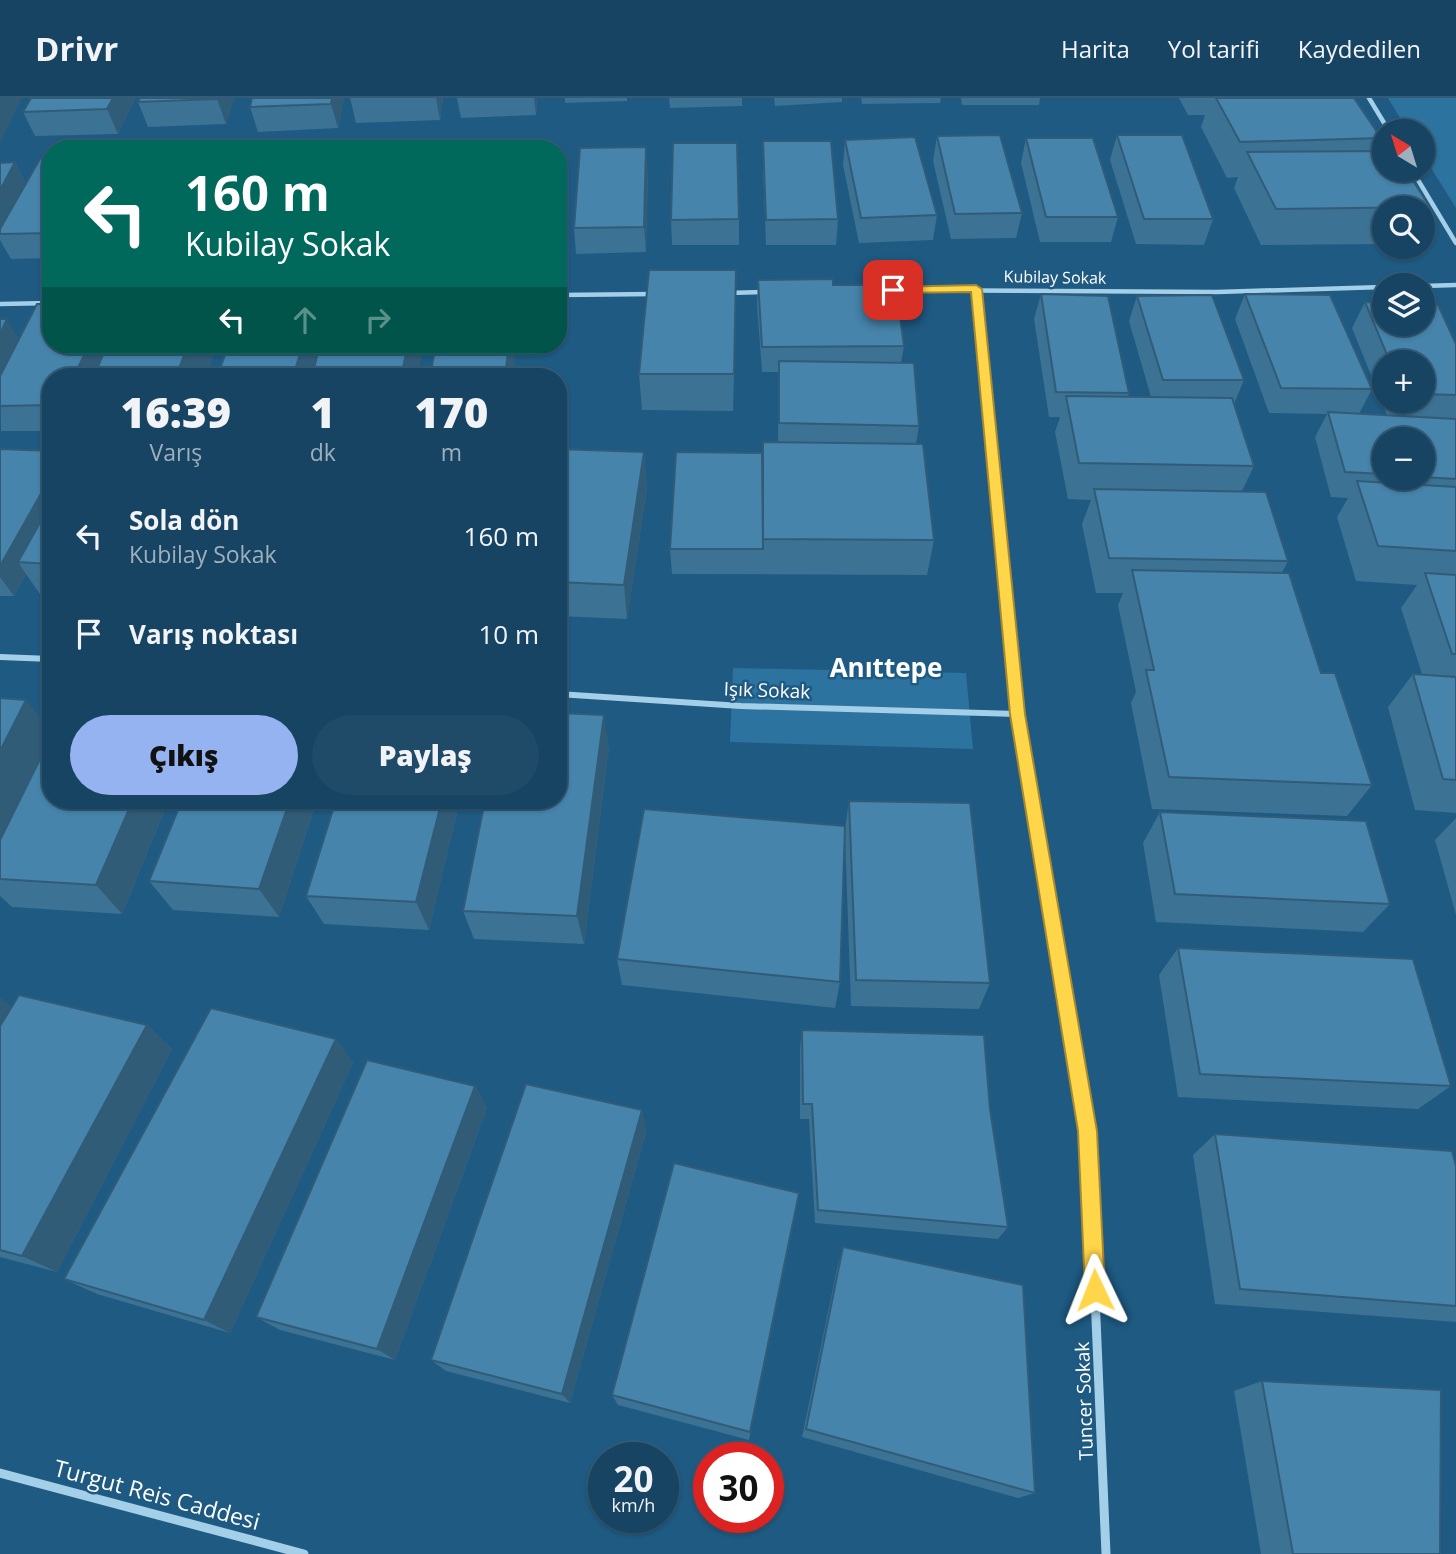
<!DOCTYPE html>
<html lang="tr">
<meta charset="utf-8">
<style>
:root{--surface:#164462;--page:#1f4b68;--text:#f1f3f6;--muted:#9eb0be;--line:#355c77;--accent:#95b2f1}
body{margin:0;font-family:"Open Sans",sans-serif;background:var(--page);color:var(--text);height:100vh;display:flex;flex-direction:column;font-size:26px;white-space:nowrap}
*{box-sizing:border-box;margin:0}
p{font-size:23px;color:var(--muted)}
.icon{flex:none;width:38px;height:38px;fill:none;stroke:currentColor;stroke-width:2;stroke-linecap:round;stroke-linejoin:round}
.map{position:relative;flex:1;overflow:hidden}
.details{position:absolute;left:42px;top:270px;width:525px;height:441px;display:flex;flex-direction:column;background:var(--surface);border-radius:28px;box-shadow:0 2px 5px #0004,0 0 0 2px var(--line)}
.details>*{flex:none}
.banner{position:absolute;left:42px;top:42px;width:525px;height:214px;border-radius:28px;box-shadow:0 2px 5px #0004,0 0 0 2px var(--line);background:#00695c;color:#fff;overflow:hidden}
.needle{width:46px;rotate:322deg}
.tools{position:absolute;left:1372px;top:21px;display:grid;gap:14px}
.tools a{display:grid;place-items:center;width:63px;height:63px;border-radius:50%;background:var(--surface);box-shadow:0 2px 5px #0004,0 0 0 2px var(--line);font-size:35px}
.speed{position:absolute;left:588px;top:1344px;display:flex;gap:14px;font-size:35px;font-weight:700;text-align:center}
.speed>*{display:grid;place-content:center;width:91px;height:91px;border-radius:50%;background:var(--surface);box-shadow:0 2px 5px #0004,0 0 0 2px var(--line);line-height:1}
.speed small{font-size:18px;font-weight:400}
.speed .limit{border:10px solid #d22;background:#fff;color:#111}
.pin{position:absolute;display:grid;place-items:center;width:60px;height:60px;color:#fff;margin:-30px;border-radius:14px;box-shadow:0 4px 10px #0006}
.me{position:absolute;width:77px;margin:-38px;rotate:358deg;stroke-linejoin:round;filter:drop-shadow(0 0 5px #0008)}
.turn{display:flex;align-items:center;gap:24px;height:147px;padding:0 28px;font-size:32px}
.turn .icon{width:91px;height:91px;stroke-width:2.5}
.turn b{display:block;font-size:49px;line-height:60px}
.lanes{display:flex;align-items:center;height:66px;padding:0 28px;background:#0003;justify-content:center;gap:35px;direction:ltr}
.lanes .off{opacity:.35}
.eta{display:flex;justify-content:space-evenly;align-items:center;height:119px;text-align:center}
.eta b{font-size:42px;font-weight:800;line-height:49px}
.button{display:flex;gap:14px;margin-top:auto;padding:14px 28px}
.button a{flex:1;height:80px;border-radius:42px;background:var(--accent);color:#111;font-size:28px;font-weight:800;line-height:80px;text-align:center}
.button a+a{background:var(--page);color:var(--text)}
ul{padding:0;list-style:none}
li{display:flex;align-items:center;gap:21px;height:98px;padding:0 28px}
li div{flex:1}
li b{display:block;font-size:26px}
li em{font-style:normal}
header{display:flex;align-items:center;gap:42px;box-sizing:border-box;height:98px;padding:0 35px;background:var(--surface);border-bottom:2px solid var(--line)}
header strong{font-size:33px}
nav{display:flex;gap:38px;margin-inline-start:auto;font-size:24px}
.map>svg:first-child{display:block}
</style>
<header>
<strong>Drivr</strong>
<nav><a>Harita</a><a>Yol tarifi</a><a>Kaydedilen</a></nav>
</header>
<div class="map">
<svg width="1456" height="1456" viewBox="0 0 1456 1456">
<rect width="100%" height="100%" fill="#1e5a82"/>
<!-- green -->
<g fill="#2d739f">
<path d="M 1388,0 L 1456,0 L 1456,110 L 1423,57 L 1423,33 L 1408,33 Z"/>
<path d="M 733,570 L 966,575 L 973,651 L 730,644 Z"/>
</g>
<g fill="none" stroke-linecap="round" stroke-linejoin="round">
<!-- street-far2 -->
<g stroke="#a4cfe9" stroke-width="4.5">
<path d="M 1369,0 L 1389,33"/>
<path d="M 1412,72 L 1456,145"/>
<path d="M 1423,188 L 1456,187"/>
<path d="M 976,191 L 992,355"/>
<path d="M 888,192 L 1217,194 L 1384,189"/>
<path d="M 727,195 L 764,194"/>
<path d="M 558,197 L 656,196"/>
<path d="M 0,206 L 51,205"/>
</g>
<!-- street-far1 -->
<g stroke="#a4cfe9" stroke-width="6">
<path d="M 992,353 L 1017,616 L 1053,827"/>
<path d="M 0,559 L 51,561"/>
<path d="M 558,596 L 741,608 L 1017,616"/>
</g>
<!-- street -->
<g stroke="#a4cfe9" stroke-width="9">
<path d="M 1053,826 L 1088,1033 L 1106,1456"/>
<path d="M 0,1375 L 304,1456"/>
</g>
</g>
<!-- wall -->
<g fill="#3c7293" fill-rule="evenodd">
<path d="M 31,0 L 135,0 L 118,36 L 35,38 L 23,14 Z"/>
<path d="M 234,0 L 226,26 L 148,29 L 138,4 Z"/>
<path d="M 344,0 L 338,30 L 258,34 L 250,9 Z"/>
<path d="M 350,0 L 443,0 L 440,22 L 356,25 Z"/>
<path d="M 457,0 L 537,0 L 536,17 L 461,20 Z"/>
<path d="M 565,0 L 627,0 L 627,3 L 565,5 Z"/>
<path d="M 669,0 L 742,0 L 742,8 L 670,10 Z"/>
<path d="M 774,0 L 842,0 L 842,4 L 775,8 Z"/>
<path d="M 861,0 L 941,0 L 940,5 L 862,6 Z"/>
<path d="M 961,0 L 1040,0 L 1039,7 L 962,7 Z"/>
<path d="M 1179,0 L 1354,0 L 1381,40 L 1376,53 L 1430,109 L 1423,124 L 1423,110 L 1384,110 L 1384,146 L 1261,147 L 1234,90 L 1238,79 L 1227,80 L 1201,29 L 1205,17 L 1188,17 Z"/>
<path d="M 1117,37 L 1213,121 L 1204,147 L 1136,146 L 1110,62 Z"/>
<path d="M 937,38 L 1022,115 L 1016,140 L 951,141 L 933,63 Z"/>
<path d="M 1026,40 L 1118,119 L 1111,144 L 1040,144 L 1021,65 Z"/>
<path d="M 845,42 L 937,117 L 933,142 L 859,145 L 843,67 Z"/>
<path d="M 763,43 L 838,121 L 836,147 L 766,147 L 763,69 Z"/>
<path d="M 51,60 L 51,160 L 11,161 L 0,142 L 0,65 L 15,64 L 26,86 Z"/>
<path d="M 648,74 L 646,154 L 576,156 L 574,130 Z"/>
<path d="M 739,121 L 739,147 L 672,147 L 671,122 Z"/>
<path d="M 758,182 L 833,187 L 904,248 L 901,265 L 919,328 L 916,346 L 934,442 L 927,477 L 672,476 L 670,451 L 762,355 L 778,345 L 779,274 L 762,274 L 757,207 Z"/>
<path d="M 1041,196 L 1129,295 L 1128,299 L 1151,299 L 1129,223 L 1137,198 L 1244,282 L 1234,306 L 1254,368 L 1242,393 L 1288,463 L 1282,475 L 1321,575 L 1372,687 L 1347,718 L 1152,711 L 1131,605 L 1136,594 L 1118,507 L 1123,495 L 1096,495 L 1082,426 L 1091,402 L 1068,401 L 1055,334 L 1060,319 L 1049,319 L 1034,221 Z"/>
<path d="M 1245,196 L 1372,291 L 1359,316 L 1387,317 L 1352,230 L 1365,204 L 1456,246 L 1456,715 L 1415,712 L 1388,609 L 1413,576 L 1422,576 L 1401,510 L 1417,487 L 1356,483 L 1337,419 L 1348,400 L 1331,399 L 1315,339 L 1327,316 L 1269,315 L 1235,221 ZM 1384,264 L 1423,264 L 1423,303 L 1384,303 ZM 1384,341 L 1423,341 L 1423,380 L 1384,380 Z"/>
<path d="M 736,209 L 733,313 L 642,312 L 639,276 Z"/>
<path d="M 0,221 L 19,241 L 51,247 L 217,247 L 206,278 L 51,278 L 51,333 L 1,333 Z"/>
<path d="M 0,351 L 51,353 L 51,499 L 42,499 L 26,476 L 14,498 L 0,498 Z"/>
<path d="M 558,351 L 644,354 L 647,390 L 627,521 L 558,518 Z"/>
<path d="M 609,649 L 584,846 L 474,841 L 463,813 Z"/>
<path d="M 51,702 L 169,702 L 122,816 L 12,809 L 0,798 L 0,742 Z"/>
<path d="M 182,702 L 317,702 L 279,819 L 173,812 L 149,783 Z"/>
<path d="M 460,702 L 429,832 L 324,826 L 306,798 Z"/>
<path d="M 849,703 L 990,885 L 979,911 L 851,908 L 845,739 L 840,884 L 835,910 L 622,887 L 617,861 L 845,731 Z"/>
<path d="M 1160,714 L 1390,806 L 1363,834 L 1156,824 L 1143,745 Z"/>
<path d="M 1456,720 L 1456,817 L 1435,742 Z"/>
<path d="M 1178,850 L 1451,988 L 1418,1011 L 1178,999 L 1159,877 Z"/>
<path d="M 147,927 L 172,951 L 57,1174 L 0,1159 L 0,928 Z"/>
<path d="M 802,932 L 990,1011 L 1008,1129 L 998,1141 L 815,1125 L 809,1021 L 800,1021 L 800,949 Z"/>
<path d="M 336,941 L 353,965 L 230,1235 L 97,1196 L 64,1181 Z"/>
<path d="M 475,988 L 487,1010 L 395,1262 L 280,1232 L 256,1219 Z"/>
<path d="M 642,1012 L 646,1034 L 570,1305 L 446,1273 L 431,1262 Z"/>
<path d="M 1215,1036 L 1456,1068 L 1456,1224 L 1215,1206 L 1193,1057 Z"/>
<path d="M 796,1113 L 749,1342 L 618,1307 L 612,1297 Z"/>
<path d="M 843,1149 L 1035,1395 L 1018,1400 L 802,1339 L 838,1166 Z"/>
<path d="M 1262,1283 L 1440,1456 L 1261,1456 L 1234,1293 Z"/>
</g>
<!-- shaded-wall -->
<g fill="#315c78">
<path d="M 0,0 L 22,0 L 0,45 Z"/>
<path d="M 113,0 L 135,0 L 118,36 L 107,11 Z"/>
<path d="M 218,0 L 234,0 L 226,26 L 217,1 Z"/>
<path d="M 332,0 L 344,0 L 338,30 L 331,6 Z"/>
<path d="M 436,0 L 443,0 L 440,22 Z"/>
<path d="M 534,0 L 537,0 L 536,17 Z"/>
<path d="M 646,49 L 648,74 L 646,154 L 644,129 Z"/>
<path d="M 558,51 L 561,73 L 558,92 Z"/>
<path d="M 15,64 L 28,90 L 0,136 L 0,92 Z"/>
<path d="M 7,221 L 22,247 L 0,292 L 0,236 Z"/>
<path d="M 89,247 L 113,247 L 99,278 L 74,278 Z"/>
<path d="M 188,247 L 217,247 L 206,278 L 176,278 Z"/>
<path d="M 303,247 L 319,247 L 310,278 L 293,278 Z"/>
<path d="M 408,247 L 424,247 L 418,278 L 401,278 Z"/>
<path d="M 509,247 L 517,247 L 513,278 L 505,278 Z"/>
<path d="M 644,354 L 647,390 L 627,521 L 624,487 Z"/>
<path d="M 51,378 L 51,431 L 18,464 L 26,476 L 14,498 L 0,479 L 0,468 Z"/>
<path d="M 26,602 L 51,633 L 51,638 L 0,741 L 0,653 Z"/>
<path d="M 604,617 L 609,649 L 584,846 L 577,818 Z"/>
<path d="M 133,702 L 169,702 L 122,816 L 96,787 Z"/>
<path d="M 290,702 L 317,702 L 279,819 L 259,791 Z"/>
<path d="M 442,702 L 460,702 L 429,832 L 416,804 Z"/>
<path d="M 0,899 L 11,908 L 0,926 Z"/>
<path d="M 147,927 L 172,951 L 57,1174 L 22,1158 Z"/>
<path d="M 336,941 L 353,965 L 230,1235 L 204,1222 Z"/>
<path d="M 475,988 L 487,1010 L 395,1262 L 377,1251 Z"/>
<path d="M 642,1012 L 646,1034 L 570,1305 L 562,1296 Z"/>
</g>
<!-- building -->
<g fill="#4684ab" stroke="#315c78" stroke-width="2">
<path d="M 31,0 L 113,0 L 107,11 L 23,14 Z"/>
<path d="M 140,0 L 218,0 L 217,1 L 138,4 Z"/>
<path d="M 252,0 L 332,0 L 331,6 L 250,9 Z"/>
<path d="M 1216,0 L 1354,0 L 1381,40 L 1240,44 Z"/>
<path d="M 1000,37 L 1022,115 L 955,116 L 937,38 Z"/>
<path d="M 1117,37 L 1182,37 L 1213,121 L 1144,121 Z"/>
<path d="M 915,39 L 937,117 L 861,120 L 845,42 Z"/>
<path d="M 1026,40 L 1093,40 L 1118,119 L 1046,119 Z"/>
<path d="M 763,43 L 831,43 L 838,121 L 766,122 Z"/>
<path d="M 673,45 L 737,45 L 739,121 L 671,122 Z"/>
<path d="M 558,48 L 558,51 L 493,51 L 494,49 Z"/>
<path d="M 646,49 L 644,129 L 574,130 L 580,50 Z"/>
<path d="M 1384,53 L 1384,72 L 1406,72 L 1430,109 L 1276,111 L 1247,54 Z"/>
<path d="M 51,60 L 51,135 L 0,136 L 0,131 L 40,61 Z"/>
<path d="M 15,64 L 0,92 L 0,65 Z"/>
<path d="M 649,172 L 736,172 L 734,276 L 639,276 Z"/>
<path d="M 833,181 L 833,187 L 896,187 L 904,248 L 762,249 L 758,182 Z"/>
<path d="M 1041,196 L 1108,198 L 1129,295 L 1056,294 Z"/>
<path d="M 1245,196 L 1330,197 L 1372,291 L 1281,290 Z"/>
<path d="M 1212,197 L 1244,282 L 1163,282 L 1137,198 Z"/>
<path d="M 1365,204 L 1384,205 L 1384,226 L 1423,226 L 1423,206 L 1438,207 L 1456,246 L 1456,297 L 1423,296 L 1423,264 L 1390,264 Z"/>
<path d="M 37,206 L 51,206 L 51,247 L 89,247 L 74,278 L 51,278 L 51,307 L 0,308 L 0,278 Z"/>
<path d="M 0,221 L 7,221 L 0,236 Z"/>
<path d="M 107,247 L 188,247 L 176,278 L 94,278 Z"/>
<path d="M 229,247 L 303,247 L 293,278 L 217,278 Z"/>
<path d="M 320,247 L 408,247 L 401,278 L 312,278 Z"/>
<path d="M 436,247 L 509,247 L 505,278 L 430,278 Z"/>
<path d="M 779,263 L 914,265 L 919,328 L 779,325 Z"/>
<path d="M 1066,298 L 1232,300 L 1254,368 L 1079,365 Z"/>
<path d="M 1328,314 L 1456,321 L 1456,381 L 1423,379 L 1423,341 L 1384,341 L 1384,376 L 1345,374 Z"/>
<path d="M 763,344 L 923,346 L 934,442 L 763,441 Z"/>
<path d="M 0,351 L 51,353 L 51,378 L 0,468 Z"/>
<path d="M 558,351 L 644,354 L 624,487 L 558,484 Z"/>
<path d="M 676,354 L 762,355 L 763,451 L 670,451 Z"/>
<path d="M 1357,383 L 1456,389 L 1456,453 L 1378,448 Z"/>
<path d="M 1094,391 L 1266,394 L 1288,463 L 1109,460 Z"/>
<path d="M 51,405 L 51,466 L 18,464 Z"/>
<path d="M 1132,472 L 1289,475 L 1321,575 L 1335,575 L 1372,687 L 1169,679 L 1146,572 L 1154,572 Z"/>
<path d="M 1425,475 L 1456,477 L 1456,556 L 1452,556 Z"/>
<path d="M 1413,576 L 1456,579 L 1456,682 L 1443,681 Z"/>
<path d="M 0,600 L 26,602 L 0,653 Z"/>
<path d="M 558,615 L 604,617 L 577,818 L 463,813 L 485,702 L 558,702 Z"/>
<path d="M 51,639 L 51,702 L 133,702 L 96,787 L 0,781 L 0,742 Z"/>
<path d="M 182,702 L 290,702 L 259,791 L 149,783 Z"/>
<path d="M 336,702 L 442,702 L 416,804 L 306,798 Z"/>
<path d="M 849,703 L 970,705 L 990,885 L 856,882 Z"/>
<path d="M 644,711 L 845,728 L 840,884 L 617,861 Z"/>
<path d="M 1160,714 L 1366,723 L 1390,806 L 1175,796 Z"/>
<path d="M 1178,850 L 1413,861 L 1451,988 L 1200,976 Z"/>
<path d="M 19,897 L 147,927 L 22,1158 L 0,1152 L 0,928 Z"/>
<path d="M 211,910 L 336,941 L 204,1222 L 64,1181 Z"/>
<path d="M 802,932 L 984,937 L 990,1011 L 1008,1129 L 818,1112 L 812,1006 L 803,1006 Z"/>
<path d="M 367,962 L 475,988 L 377,1251 L 256,1219 Z"/>
<path d="M 526,986 L 642,1012 L 562,1296 L 431,1262 Z"/>
<path d="M 1215,1036 L 1452,1053 L 1456,1068 L 1456,1208 L 1240,1191 Z"/>
<path d="M 674,1065 L 799,1095 L 750,1334 L 612,1297 Z"/>
<path d="M 843,1149 L 1023,1187 L 1035,1395 L 806,1331 Z"/>
<path d="M 1262,1283 L 1441,1292 L 1440,1456 L 1293,1456 Z"/>
</g>
<!-- route -->
<path fill="#ffd54a" stroke="#a68a30" stroke-width="2" d="M 976,187 L 982,191 L 1025,616 L 1097,1033 L 1105,1192 L 1102,1199 L 1095,1202 L 1088,1199 L 1085,1192 L 1078,1033 L 1010,616 L 971,194 L 893,195 L 887,192 L 893,189 Z"/>
<g text-anchor="middle" stroke-width="5" stroke-linejoin="round" paint-order="stroke">
<!-- far-street labels -->
<g font-size="16" fill="#fff" stroke="#1e5a82">
<text transform="translate(1055 179) rotate(1)" y="6">Kubilay Sokak</text>
</g>
<!-- street labels -->
<g font-size="19" fill="#fff" stroke="#1e5a82">
<text transform="translate(767 592) rotate(2)" y="7">Işık Sokak</text>
<text transform="translate(1084 1303) rotate(-92)" y="7">Tuncer Sokak</text>
</g>
<!-- near-street labels -->
<g font-size="23" fill="#fff" stroke="#1e5a82">
<text transform="translate(157 1397) rotate(15)" y="8">Turgut Reis Caddesi</text>
</g>
<!-- district labels -->
<g font-size="26" font-weight="bold" fill="#fff" stroke="#1e5a82">
<text x="886" y="579">Anıttepe</text>
</g>
</g>
</svg>
<div class="tools">
<a><svg class="needle" viewBox="-14 -14 28 28"><path d="M0-13l5 13h-10z" fill="#e53935"/><path d="M0 13l5-13h-10z" fill="#9eb0be"/></svg></a>
<a><svg class="icon" aria-label="search" viewBox="0 0 24 24"><circle cx="10" cy="10" r="6"/><path d="M15 15l6 6"/></svg></a>
<a><svg class="icon" aria-label="layers" viewBox="0 0 24 24"><path d="M12 4l9 5-9 5-9-5zM3 14l9 5 9-5"/></svg></a>
<a>+</a>
<a>−</a>
</div>
<div class="speed"><div>20<small>km/h</small></div><div class="limit">30</div></div>
<div class="pin" style="left:893px;top:192px;background:#d93025"><svg class="icon" aria-label="arrive" viewBox="0 0 24 24"><path d="M6 21V4h12l-3 4 3 4H6"/></svg></div>
<svg class="me" style="left:1095px;top:1192px" viewBox="-20 -20 40 40"><path d="M0-17L14 15 0 8-14 15z" fill="#ffd54a" stroke="#fff" stroke-width="4"/></svg>
<div class="banner">
<div class="turn"><svg class="icon" aria-label="left" viewBox="0 0 24 24"><path d="M17 20v-9H6M10 6l-5 5 5 5"/></svg><div><b>160 m</b>Kubilay Sokak</div></div>
<div class="lanes"><svg class="icon" aria-label="left" viewBox="0 0 24 24"><path d="M17 20v-9H6M10 6l-5 5 5 5"/></svg><svg class="icon off" aria-label="ahead" viewBox="0 0 24 24"><path d="M12 20V5M6 11l6-6 6 6"/></svg><svg class="icon off" aria-label="right" viewBox="0 0 24 24"><path d="M7 20v-9h11M14 6l5 5-5 5"/></svg></div>
</div>
<section class="details">
<div class="eta">
<div><b>16:39</b><p>Varış</p></div>
<div><b>1</b><p>dk</p></div>
<div><b>170</b><p>m</p></div>
</div>
<ul>
<li><svg class="icon" aria-label="left" viewBox="0 0 24 24"><path d="M17 20v-9H6M10 6l-5 5 5 5"/></svg><div><b>Sola dön</b><p>Kubilay Sokak</p></div><em>160 m</em></li>
<li><svg class="icon" aria-label="arrive" viewBox="0 0 24 24"><path d="M6 21V4h12l-3 4 3 4H6"/></svg><div><b>Varış noktası</b></div><em>10 m</em></li>
</ul>
<div class="button"><a>Çıkış</a><a>Paylaş</a></div>
</section>
</div>
